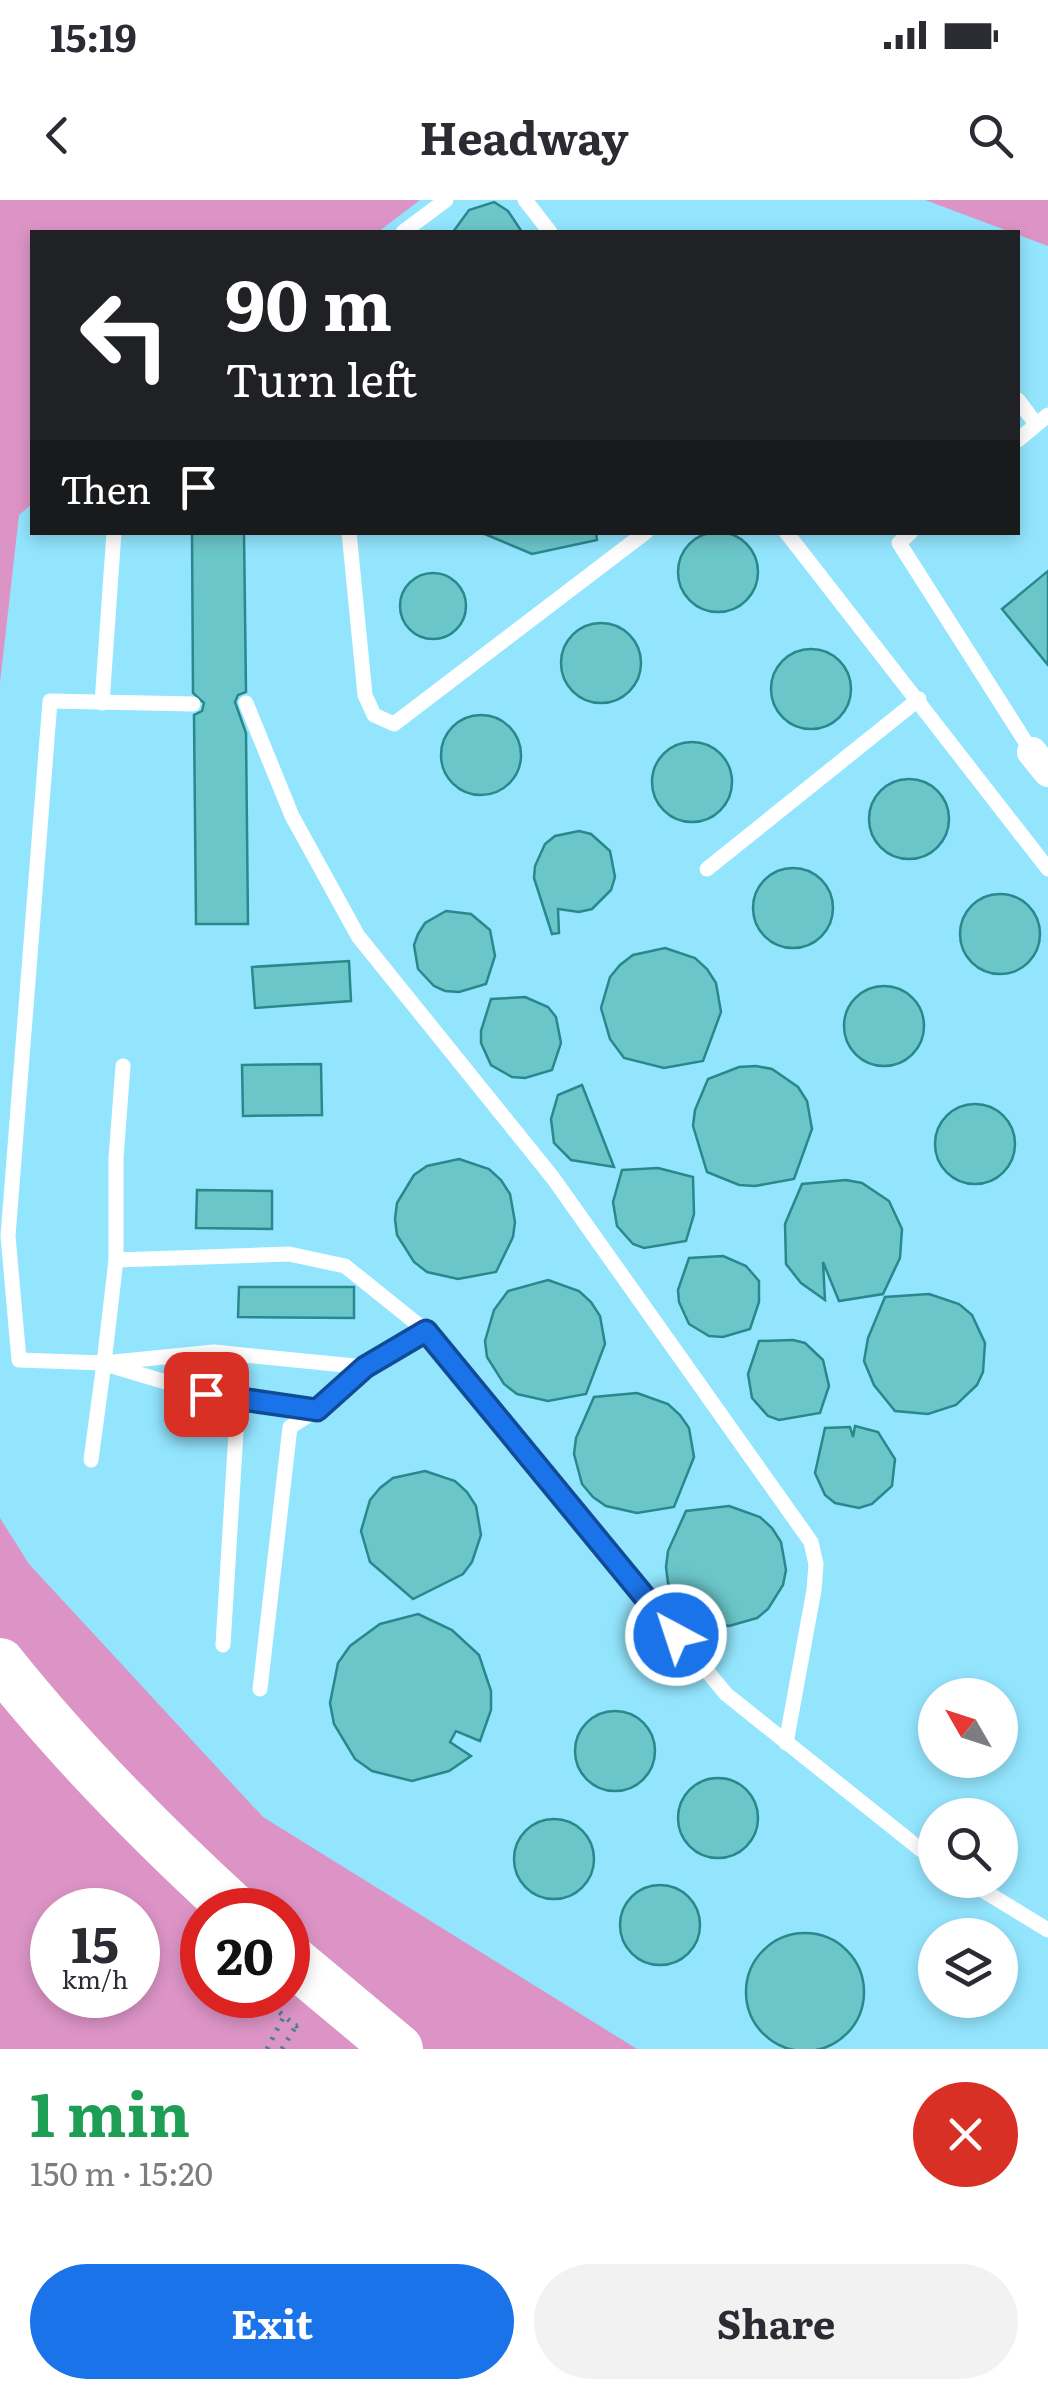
<!DOCTYPE html>
<meta charset="utf-8">
<style>
:root{--surface:#fff;--page:#f2f2f3;--text:#2b2b33;--muted:#7c7c81;--accent:#1a73e8}
body{margin:0;font-family:Literata,serif;background:var(--page);color:var(--text);height:100vh;display:flex;flex-direction:column;font-size:38px;white-space:nowrap}
*{box-sizing:border-box;margin:0}
p{font-size:32px;color:var(--muted)}
.icon{flex:none;width:55px;height:55px;fill:none;stroke:currentColor;stroke-width:2;stroke-linecap:round;stroke-linejoin:round}
.map{position:relative;height:1849px;overflow:hidden}
.panel{display:flex;flex-direction:column;background:var(--surface);flex:1}
.panel>*{flex:none}
.banner{position:absolute;left:30px;top:30px;width:990px;height:305px;border-radius:0px;box-shadow:0 5px 15px #0003;background:#202124;color:#fff;overflow:hidden}
.needle{width:65px;rotate:309deg}
.fabs{position:absolute;left:918px;top:1478px;display:grid;gap:20px}
.fabs a{display:grid;place-items:center;width:100px;height:100px;border-radius:50%;background:var(--surface);box-shadow:0 5px 15px #0003;font-size:50px}
.speed{position:absolute;left:30px;top:1688px;display:flex;gap:20px;font-size:50px;font-weight:700;text-align:center}
.speed>*{display:grid;place-content:center;width:130px;height:130px;border-radius:50%;background:var(--surface);box-shadow:0 5px 15px #0003;line-height:1}
.speed small{font-size:25px;font-weight:400}
.speed .limit{border:15px solid #d22;background:#fff;color:#111}
.pin{position:absolute;display:grid;place-items:center;width:85px;height:85px;color:#fff;margin:-42px;border-radius:20px;box-shadow:0 5px 15px #0006}
.me{position:absolute;width:110px;margin:-55px;rotate:320deg;stroke-linejoin:round;filter:drop-shadow(0 0 8px #0008)}
.turn{display:flex;align-items:center;gap:35px;height:210px;padding:0 30px;font-size:45px}
.turn .icon{width:130px;height:130px;stroke-width:2.5}
.turn b{display:block;font-size:70px;line-height:85px}
.then{display:flex;align-items:center;height:95px;padding:0 30px;background:#0003;gap:20px;font-size:38px}
.round{display:grid;place-items:center;flex:none;width:105px;height:105px;border-radius:52px;background:var(--page)}
.headline{display:flex;align-items:center;justify-content:space-between;height:170px;padding:0 30px}
h1{font-size:60px;font-weight:700;line-height:75px;color:#1e9e55}
.button{display:flex;gap:20px;margin-top:auto;padding:20px 30px}
.button a{flex:1;height:115px;border-radius:60px;background:var(--accent);color:#fff;font-size:40px;font-weight:700;line-height:115px;text-align:center}
.button a+a{background:var(--page);color:var(--text)}
.status{display:flex;justify-content:space-between;align-items:center;height:70px;padding:0 50px;background:var(--surface);direction:ltr}
.status svg{height:28px;fill:currentColor}
header{display:flex;justify-content:space-between;align-items:center;height:130px;padding:0 30px;background:var(--surface);font-size:45px;font-weight:700}
.map>svg:first-child{display:block}
</style>
<div class="status"><b>15:19</b><svg viewBox="0 0 49 12"><path d="M0 12V9h3v3zM5 12V6h3v6zM10 12V3h3v9zM15 12V0h3v12zM26 1h20v11H26zM47 4h2v5h-2z"/></svg></div>
<header><svg class="icon" aria-label="back" viewBox="0 0 24 24"><path d="M15 5l-7 7 7 7"/></svg>Headway<svg class="icon" aria-label="search" viewBox="0 0 24 24"><circle cx="10" cy="10" r="6"/><path d="M15 15l6 6"/></svg></header>
<div class="map">
<svg width="1048" height="1849" viewBox="0 0 1048 1849">
<rect width="100%" height="100%" fill="#93e5fe"/>
<!-- green -->
<g fill="#dc94c6" fill-rule="evenodd">
<path d="M 0,0 L 420,0 L 378,32 L 32,32 L 32,304 L 19,315 L 0,483 Z"/>
<path d="M 925,0 L 1048,0 L 1048,46 Z"/>
<path d="M 0,1318 L 29,1364 L 263,1617 L 637,1849 L 0,1849 ZM 52,1710 L 138,1710 L 138,1795 L 52,1795 ZM 202,1710 L 288,1710 L 288,1795 L 202,1795 Z"/>
</g>
<!-- building -->
<g fill="#6bc6c9" stroke="#28898d" stroke-width="2.5">
<path d="M 494,2 L 508,11 L 522,32 L 453,32 L 469,10 Z"/>
<circle cx="718" cy="372" r="40"/>
<path d="M 192,332 L 244,332 L 246,492 L 238,495 L 235,502 L 246,533 L 248,724 L 196,724 L 194,515 L 202,511 L 204,503 L 193,493 Z"/>
<path d="M 480,332 L 596,332 L 597,340 L 532,354 Z"/>
<path d="M 1048,371 L 1048,465 L 1002,409 Z"/>
<circle cx="433" cy="406" r="33"/>
<circle cx="601" cy="463" r="40"/>
<circle cx="811" cy="489" r="40"/>
<circle cx="481" cy="555" r="40"/>
<circle cx="692" cy="582" r="40"/>
<circle cx="909" cy="619" r="40"/>
<path d="M 579,631 L 591,634 L 610,651 L 615,677 L 611,690 L 592,709 L 579,712 L 558,709 L 559,733 L 552,734 L 534,678 L 535,666 L 545,644 L 555,636 Z"/>
<circle cx="793" cy="708" r="40"/>
<circle cx="1000" cy="734" r="40"/>
<path d="M 446,711 L 471,714 L 490,730 L 495,756 L 486,784 L 459,792 L 445,791 L 434,786 L 418,769 L 414,745 L 418,734 L 425,723 Z"/>
<path d="M 665,748 L 695,758 L 707,769 L 716,783 L 721,812 L 703,861 L 664,868 L 624,858 L 610,839 L 601,808 L 610,777 L 620,765 L 633,755 Z"/>
<path d="M 349,761 L 351,801 L 255,808 L 252,767 Z"/>
<circle cx="884" cy="826" r="40"/>
<path d="M 525,797 L 548,807 L 556,817 L 561,843 L 552,870 L 525,878 L 512,877 L 491,865 L 481,843 L 481,831 L 491,799 Z"/>
<path d="M 321,864 L 322,915 L 243,916 L 242,865 Z"/>
<path d="M 756,866 L 772,869 L 798,887 L 807,901 L 812,929 L 794,979 L 755,986 L 739,985 L 707,972 L 693,926 L 695,910 L 708,879 L 739,867 Z"/>
<path d="M 582,885 L 614,967 L 571,960 L 554,943 L 551,919 L 558,895 Z"/>
<circle cx="975" cy="944" r="40"/>
<path d="M 459,959 L 489,969 L 501,980 L 510,994 L 515,1022 L 513,1037 L 496,1072 L 458,1079 L 427,1072 L 414,1062 L 397,1035 L 395,1019 L 397,1003 L 414,975 L 427,966 Z"/>
<path d="M 658,968 L 693,977 L 694,1014 L 686,1041 L 644,1048 L 633,1044 L 617,1026 L 613,1002 L 622,970 Z"/>
<path d="M 846,980 L 862,983 L 889,1001 L 902,1029 L 900,1058 L 883,1094 L 839,1101 L 823,1062 L 825,1100 L 801,1083 L 786,1064 L 785,1024 L 802,984 Z"/>
<path d="M 197,990 L 272,991 L 272,1029 L 196,1028 Z"/>
<path d="M 723,1056 L 746,1066 L 759,1081 L 759,1102 L 750,1129 L 723,1137 L 709,1136 L 689,1124 L 679,1102 L 678,1090 L 689,1058 Z"/>
<path d="M 548,1080 L 579,1091 L 591,1102 L 600,1116 L 605,1144 L 586,1194 L 548,1201 L 517,1194 L 504,1184 L 487,1157 L 485,1141 L 494,1110 L 508,1091 Z"/>
<path d="M 239,1087 L 354,1087 L 354,1118 L 238,1117 Z"/>
<path d="M 929,1094 L 959,1104 L 972,1115 L 985,1143 L 983,1172 L 977,1185 L 956,1205 L 928,1214 L 895,1211 L 874,1185 L 864,1161 L 868,1138 L 885,1097 Z"/>
<path d="M 793,1140 L 805,1143 L 823,1160 L 829,1186 L 820,1213 L 779,1220 L 768,1216 L 752,1198 L 748,1174 L 759,1141 Z"/>
<path d="M 637,1193 L 668,1204 L 680,1215 L 689,1228 L 694,1257 L 674,1307 L 637,1313 L 606,1306 L 593,1297 L 582,1284 L 574,1254 L 576,1238 L 594,1197 Z"/>
<path d="M 855,1226 L 878,1232 L 895,1259 L 892,1286 L 872,1304 L 859,1308 L 835,1303 L 825,1295 L 815,1273 L 825,1228 L 850,1227 L 853,1237 Z"/>
<path d="M 425,1271 L 455,1281 L 467,1292 L 476,1306 L 481,1335 L 472,1362 L 463,1374 L 413,1399 L 370,1362 L 361,1331 L 370,1300 L 380,1288 L 393,1278 Z"/>
<path d="M 729,1306 L 760,1317 L 772,1328 L 781,1342 L 786,1370 L 783,1385 L 768,1409 L 757,1418 L 729,1426 L 698,1420 L 685,1410 L 668,1383 L 666,1367 L 668,1351 L 686,1311 Z"/>
<path d="M 418,1414 L 452,1430 L 479,1455 L 491,1491 L 491,1510 L 480,1541 L 456,1531 L 450,1542 L 471,1556 L 449,1571 L 412,1581 L 372,1571 L 355,1559 L 334,1524 L 330,1503 L 338,1463 L 350,1446 L 380,1424 Z"/>
<circle cx="615" cy="1551" r="40"/>
<circle cx="718" cy="1618" r="40"/>
<circle cx="554" cy="1659" r="40"/>
<circle cx="660" cy="1725" r="40"/>
<circle cx="805" cy="1792" r="59"/>
</g>
<g fill="none" stroke-linecap="round" stroke-linejoin="round">
<!-- path -->
<g stroke="#478192" stroke-width="5" stroke-dasharray="2.5 8" stroke-linecap="butt">
<path d="M 273,1795 L 272,1806 L 296,1826 L 304,1823"/>
<path d="M 267,1849 L 284,1816"/>
<path d="M 282,1849 L 296,1826"/>
</g>
<!-- service -->
<g stroke="#fff" stroke-width="15">
<path d="M 525,0 L 550,32"/>
<path d="M 403,32 L 446,0"/>
<path d="M 1018,200 L 1036,224"/>
<path d="M 1018,240 L 1048,215"/>
<path d="M 349,332 L 365,495 L 374,515 L 394,524 L 646,332"/>
<path d="M 786,332 L 1048,669"/>
<path d="M 911,332 L 899,343 L 1032,552"/>
<path d="M 102,503 L 114,332"/>
<path d="M 246,503 L 292,616 L 358,736 L 553,978 L 811,1342 L 816,1364 L 814,1390 L 786,1543"/>
<path d="M 193,504 L 50,501 L 8,1036 L 19,1160 L 104,1163 L 116,1060 L 289,1054 L 345,1066 L 426,1131 L 726,1494 L 935,1661"/>
<path d="M 707,669 L 919,499"/>
<path d="M 116,1060 L 116,958 L 123,866"/>
<path d="M 104,1163 L 214,1152 L 365,1167"/>
<path d="M 112,1166 L 206,1194 L 317,1210"/>
<path d="M 91,1260 L 104,1163"/>
<path d="M 223,1445 L 238,1199"/>
<path d="M 260,1489 L 290,1227 L 317,1210 L 365,1167 L 426,1131"/>
<path d="M 966,1680 L 1048,1730"/>
</g>
<!-- minor -->
<path stroke="#fff" stroke-width="30" d="M 1032,552 L 1048,572"/>
<!-- primary -->
<g stroke="#fff" stroke-width="50">
<path d="M 0,1463 C 71,1552 151,1633 235,1710"/>
<path d="M 288,1757 L 398,1849"/>
</g>
</g>
<g fill="none" stroke-linecap="round" stroke-linejoin="round">
<!-- route casing -->
<g stroke="#114b97" stroke-width="25">
<path id="route" d="M 206,1194 L 317,1210 L 365,1167 L 426,1131 L 676,1435"/>
</g>
<!-- route -->
<use href="#route" stroke="#1a73e8" stroke-width="18"/>
</g>
</svg>
<div class="fabs">
<a><svg class="needle" viewBox="-14 -14 28 28"><path d="M0-13l5 13h-10z" fill="#e53935"/><path d="M0 13l5-13h-10z" fill="#7c7c81"/></svg></a>
<a><svg class="icon" aria-label="search" viewBox="0 0 24 24"><circle cx="10" cy="10" r="6"/><path d="M15 15l6 6"/></svg></a>
<a><svg class="icon" aria-label="layers" viewBox="0 0 24 24"><path d="M12 4l9 5-9 5-9-5zM3 14l9 5 9-5"/></svg></a>
</div>
<div class="speed"><div>15<small>km/h</small></div><div class="limit">20</div></div>
<div class="pin" style="left:206px;top:1194px;background:#d93025"><svg class="icon" aria-label="arrive" viewBox="0 0 24 24"><path d="M6 21V4h12l-3 4 3 4H6"/></svg></div>
<svg class="me" style="left:676px;top:1435px" viewBox="-20 -20 40 40"><circle r="17" fill="#1a73e8" stroke="#fff" stroke-width="3"/><path d="M0-11L8 9 0 5-8 9z" fill="#fff"/></svg>
<div class="banner">
<div class="turn"><svg class="icon" aria-label="left" viewBox="0 0 24 24"><path d="M17 20v-9H6M10 6l-5 5 5 5"/></svg><div><b>90 m</b>Turn left</div></div>
<div class="then">Then<svg class="icon" aria-label="arrive" viewBox="0 0 24 24"><path d="M6 21V4h12l-3 4 3 4H6"/></svg></div>
</div>
</div>
<section class="panel">
<div class="headline"><div><h1>1 min</h1><p>150 m · 15:20</p></div><a class="round" style="background:#d93025;color:#fff"><svg class="icon" aria-label="close" viewBox="0 0 24 24"><path d="M6 6l12 12M18 6L6 18"/></svg></a></div>
<div class="button"><a>Exit</a><a>Share</a></div>
</section>
